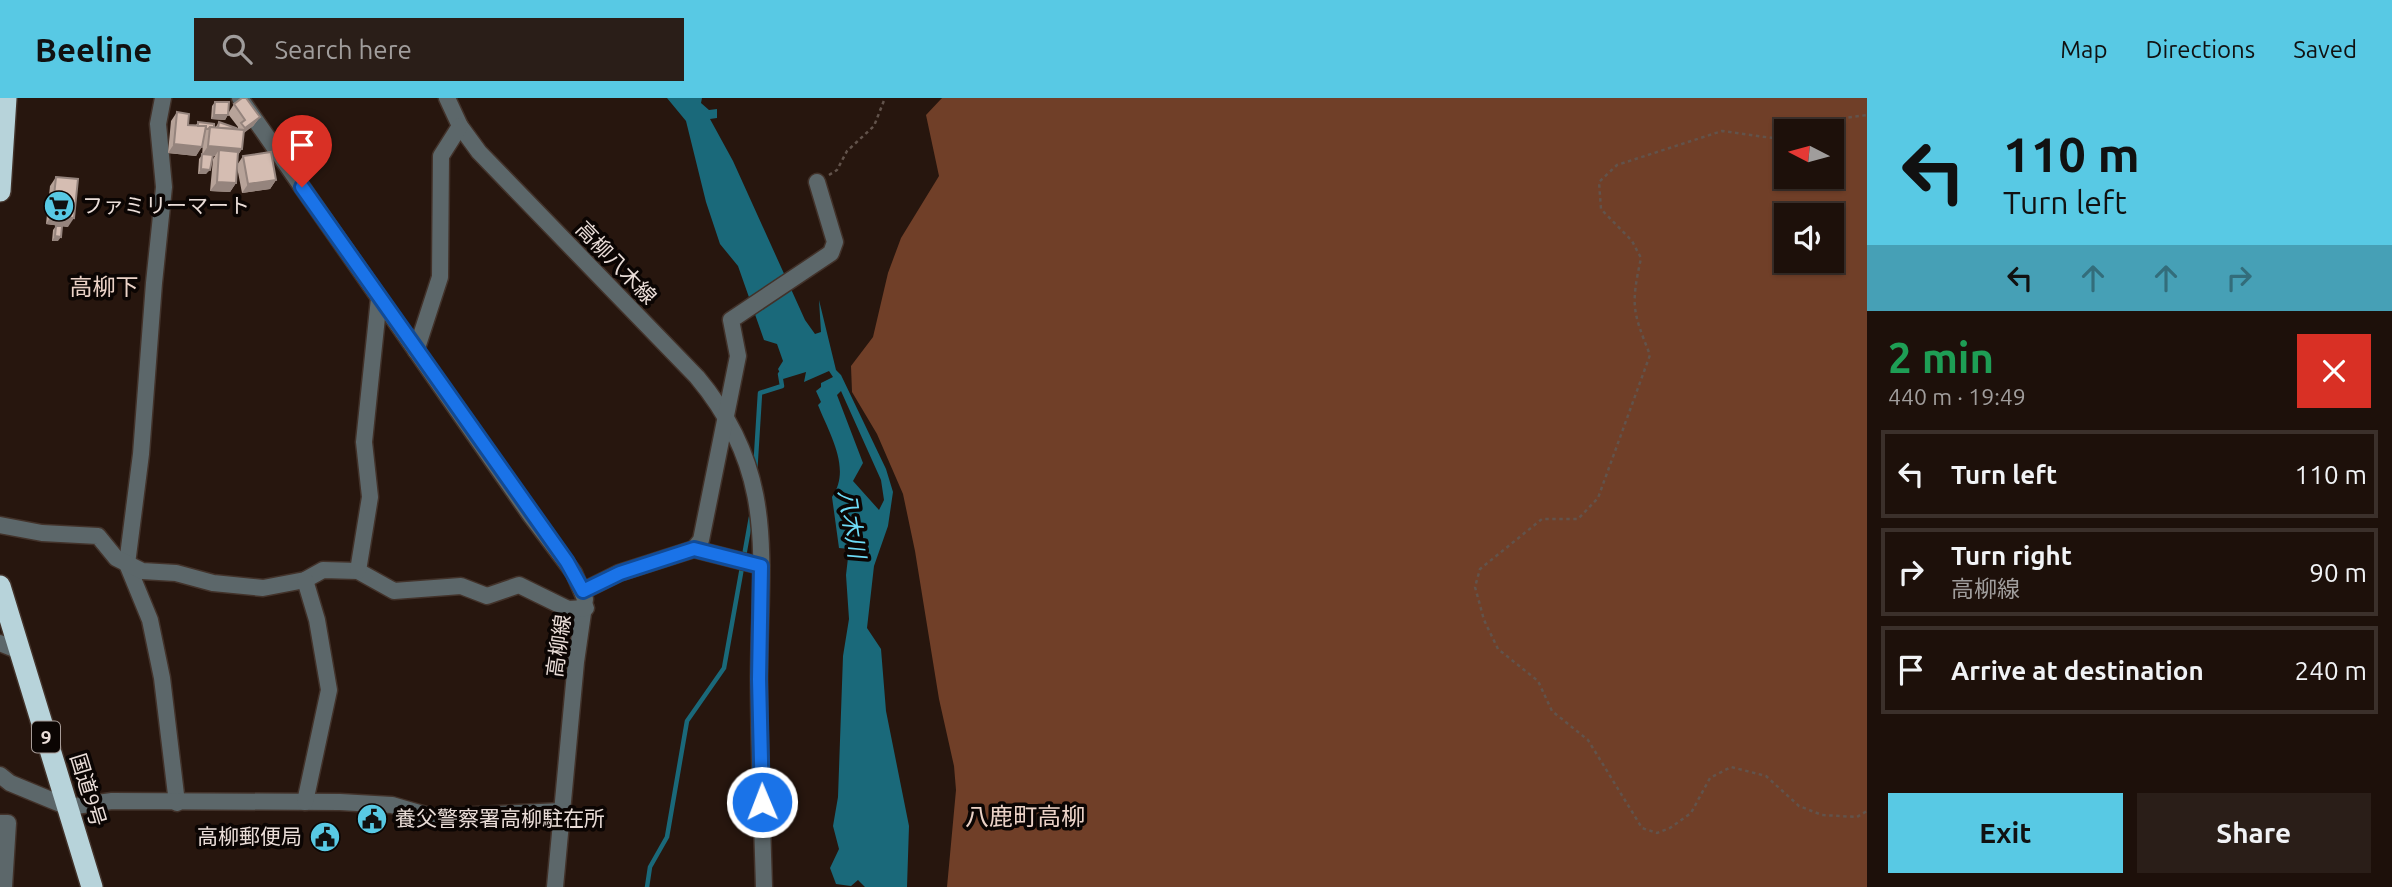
<!DOCTYPE html>
<meta charset="utf-8">
<style>
:root{--surface:#1d100a;--page:#2a1e18;--text:#f1f3f6;--muted:#a09d9c;--line:#3b302b;--accent:#58c9e4}
body{margin:0;font-family:Ubuntu,"Noto Sans JP",sans-serif;background:var(--page);color:var(--text);height:100vh;display:flex;flex-direction:column;font-size:26px;white-space:nowrap}
*{box-sizing:border-box;margin:0}
p{font-size:23px;color:var(--muted)}
.icon{flex:none;width:38px;height:38px;fill:none;stroke:currentColor;stroke-width:2;stroke-linecap:round;stroke-linejoin:round}
.map{position:relative;flex:1;overflow:hidden}
.side{display:flex;flex-direction:column;background:var(--surface);width:525px}
.side>*{flex:none}
.top-card{background:#58c9e4;color:#111;overflow:hidden}
.needle{width:46px;rotate:276deg}
.fabs{position:absolute;left:1774px;top:21px;display:grid;gap:14px}
.fabs a{display:grid;place-items:center;width:70px;height:70px;border-radius:0px;background:var(--surface);box-shadow:0 2px 5px #0004,0 0 0 2px var(--line);font-size:35px}
.pin{position:absolute;display:grid;place-items:center;width:60px;height:60px;color:#fff;margin:-72px -30px;border-radius:50% 50% 50% 0;rotate:-45deg;box-shadow:0 0 7px #0007}
.pin .icon{rotate:45deg}
.me{position:absolute;width:77px;margin:-38px;rotate:359deg;stroke-linejoin:round;filter:drop-shadow(0 0 5px #0008)}
.turn{display:flex;align-items:center;gap:24px;height:147px;padding:0 21px;font-size:32px}
.turn .icon{width:91px;height:91px;stroke-width:2.5}
.turn b{display:block;font-size:49px;line-height:60px}
.lanes{display:flex;align-items:center;height:66px;padding:0 21px;background:#0003;justify-content:center;gap:35px;direction:ltr}
.lanes .off{opacity:.35}
.round{display:grid;place-items:center;flex:none;width:74px;height:74px;border-radius:0px;background:var(--page)}
.overview{display:flex;align-items:center;justify-content:space-between;height:119px;padding:0 21px}
h1{font-size:42px;font-weight:700;line-height:52px;color:#1e9e55}
.cta{display:flex;gap:14px;margin-top:auto;padding:14px 21px}
.cta a{flex:1;height:80px;border-radius:0px;background:var(--accent);color:#111;font-size:28px;font-weight:700;line-height:80px;text-align:center}
.cta a+a{background:var(--page);color:var(--text)}
ul{padding:0;list-style:none}
li{display:flex;align-items:center;gap:21px;height:88px;margin:0 14px 10px;padding:0 7px;border:4px solid var(--line);border-radius:0px}
li div{flex:1}
li b{display:block;font-size:26px}
li em{font-style:normal}
header{display:flex;align-items:center;gap:42px;box-sizing:border-box;height:98px;padding:0 35px;background:var(--accent);color:#111}
header strong{font-size:33px}
nav{display:flex;gap:38px;margin-inline-start:auto;font-size:24px}
.search{width:490px;height:63px;background:var(--page);display:flex;align-items:center;gap:18px;box-sizing:border-box;padding:0 24px;border-radius:0px;color:var(--muted);font-size:26px}
main{display:flex;flex:1;min-height:0}
.map>svg:first-child{display:block}
</style>
<header>
<strong>Beeline</strong>
<div class="search"><svg class="icon" aria-label="search" viewBox="0 0 24 24"><circle cx="10" cy="10" r="6"/><path d="M15 15l6 6"/></svg>Search here</div>
<nav><a>Map</a><a>Directions</a><a>Saved</a></nav>
</header>
<main>
<div class="map">
<svg width="1867" height="789" viewBox="0 0 1867 789">
<rect width="100%" height="100%" fill="#27160e"/>
<!-- forest -->
<path fill="#703f28" fill-rule="evenodd" d="M 942,0 L 1867,0 L 1867,789 L 947,789 L 956,692 L 954,668 L 939,601 L 915,453 L 903,396 L 877,336 L 852,294 L 851,268 L 873,239 L 888,175 L 901,140 L 939,78 L 926,17 ZM 1787,33 L 1832,33 L 1832,79 L 1787,79 ZM 1787,117 L 1832,117 L 1832,163 L 1787,163 Z"/>
<!-- water -->
<path fill="#1a697a" fill-rule="evenodd" d="M 667,0 L 702,0 L 701,5 L 709,12 L 717,11 L 717,20 L 710,21 L 733,63 L 805,222 L 815,236 L 821,234 L 819,202 L 836,272 L 841,277 L 886,371 L 893,394 L 888,428 L 874,468 L 867,530 L 881,551 L 886,613 L 909,728 L 907,789 L 865,789 L 858,782 L 851,788 L 836,786 L 830,770 L 839,751 L 833,728 L 838,699 L 843,558 L 849,521 L 846,477 L 849,451 L 839,450 L 832,399 C 852,371 829,335 818,307 L 821,304 L 816,293 L 821,289 L 821,285 L 833,279 L 829,273 L 804,284 L 806,274 L 783,281 L 778,271 L 783,263 L 777,246 L 764,242 L 738,168 L 720,146 L 706,104 L 686,23 ZM 841,293 L 881,382 L 884,402 L 879,412 L 853,383 L 863,365 L 837,297 Z"/>
<g fill="none" stroke-linecap="round" stroke-linejoin="round">
<!-- stream -->
<g stroke="#1a697a" stroke-width="4.5">
<path d="M 755,375 L 760,295 L 782,288 L 780,276 L 784,272"/>
<path d="M 647,789 L 650,769 L 667,739 L 687,623 L 724,570 L 751,419"/>
</g>
<!-- minor casing -->
<g stroke="#42322a" stroke-width="19">
<g id="minor">
<path d="M 163,0 L 158,26 L 164,89 L 154,185 L 141,356 L 127,466 L 150,522 L 162,580 L 177,705"/>
<path d="M 240,0 L 531,418 L 574,475 L 585,501 L 576,564 L 555,789"/>
<path d="M 447,0 L 460,28 L 479,54 L 697,279 C 780,378 759,463 759,582 C 759,651 762,720 764,789"/>
<path d="M 416,253 L 440,179 L 441,58 L 460,28"/>
<path d="M 0,427 L 42,435 L 98,438 L 116,460 L 142,473 L 176,475 L 213,485 L 263,490 L 305,482 L 323,472 L 358,473 L 394,493 L 461,488 L 487,498 L 519,487 L 568,511 L 586,510"/>
<path d="M 694,451 L 761,468"/>
<path d="M 358,473 L 370,399 L 364,344 L 379,200"/>
<path d="M 583,493 L 619,475 L 694,451 L 701,442 L 738,258 L 731,222 L 831,155 L 835,144 L 817,84"/>
<path d="M 0,545 L 19,553"/>
<path d="M 0,677 L 10,685 L 68,709 L 112,703 L 340,704 L 392,707 L 433,719 L 562,713"/>
<path d="M 305,704 L 329,592 L 317,522 L 305,482"/>
<path d="M 0,725 L 8,725 L 4,789"/>
</g>
</g>
<!-- highway casing -->
<g stroke="#42322a" stroke-width="24">
<g id="highway">
<path d="M 0,93 L 6,0"/>
<path d="M 0,488 L 92,789"/>
</g>
</g>
<!-- path -->
<g stroke="#62534b" stroke-width="2.5" stroke-dasharray="3.5 3.5" stroke-linecap="butt">
<path d="M 1809,33 L 1837,21 L 1867,17"/>
<path d="M 1787,42 L 1722,33 L 1617,67 L 1599,84 L 1601,111 L 1632,143 L 1641,160 C 1631,207 1632,212 1650,257 L 1598,400 L 1578,421 L 1542,421 L 1480,471 L 1475,489 L 1484,522 L 1498,551 L 1538,583 L 1552,613 L 1588,642 L 1642,730 L 1657,735 L 1670,730 L 1691,715 L 1710,680 L 1731,669 L 1766,678 L 1799,708 L 1822,717 L 1857,719 L 1867,713"/>
<path d="M 829,77 L 837,72 L 847,53 L 874,28 L 885,0"/>
</g>
<!-- minor -->
<use href="#minor" stroke="#5c676a" stroke-width="16"/>
<!-- highway -->
<use href="#highway" stroke="#b7d3da" stroke-width="21"/>
</g>
<!-- wall -->
<g fill="#b7a399">
<path d="M 215,4 L 229,14 L 234,6 L 260,19 L 253,28 L 243,35 L 242,51 L 238,57 L 237,67 L 243,58 L 276,82 L 270,91 L 242,95 L 237,69 L 236,85 L 230,94 L 210,93 L 213,61 L 215,58 L 213,58 L 206,76 L 198,76 L 199,61 L 202,57 L 203,45 L 196,58 L 168,55 L 171,23 L 177,14 L 188,27 L 196,27 L 198,24 L 215,30 L 219,24 L 237,31 L 238,29 L 228,16 L 225,22 L 211,21 L 212,8 Z"/>
<path d="M 56,79 L 68,129 L 46,126 L 50,88 Z"/>
<path d="M 56,128 L 58,143 L 52,143 L 53,132 Z"/>
</g>
<!-- shaded-wall -->
<g fill="#95847d">
<path d="M 214,17 L 228,17 L 225,22 L 211,21 Z"/>
<path d="M 260,19 L 253,28 L 239,39 L 245,30 Z"/>
<path d="M 174,46 L 202,49 L 196,58 L 168,55 Z"/>
<path d="M 208,48 L 242,51 L 236,60 L 219,52 L 215,58 L 202,57 Z"/>
<path d="M 201,71 L 210,72 L 206,76 L 198,76 Z"/>
<path d="M 276,82 L 270,91 L 242,95 L 248,86 Z"/>
<path d="M 217,84 L 236,85 L 230,94 L 210,93 Z"/>
<path d="M 52,117 L 74,120 L 68,129 L 46,126 Z"/>
<path d="M 55,138 L 61,139 L 58,143 L 52,143 Z"/>
</g>
<!-- building -->
<g fill="#d5bdb2" stroke="#95847d" stroke-width="2">
<path d="M 242,0 L 246,0 L 260,19 L 245,30 L 241,25 L 245,22 L 234,6 Z"/>
<path d="M 215,4 L 229,4 L 228,17 L 214,17 Z"/>
<path d="M 177,14 L 189,16 L 188,27 L 206,28 L 202,49 L 174,46 Z"/>
<path d="M 198,24 L 214,26 L 214,30 L 210,29 L 208,31 L 206,31 L 206,28 L 198,28 Z"/>
<path d="M 219,24 L 236,30 L 236,31 L 218,30 Z"/>
<path d="M 210,29 L 244,32 L 242,51 L 208,48 Z"/>
<path d="M 219,52 L 238,54 L 236,85 L 217,84 Z"/>
<path d="M 271,54 L 276,82 L 248,86 L 243,58 Z"/>
<path d="M 202,56 L 213,57 L 210,72 L 201,71 Z"/>
<path d="M 56,79 L 78,81 L 74,120 L 52,117 Z"/>
<path d="M 56,128 L 62,128 L 61,139 L 55,138 Z"/>
</g>
<g fill="none" stroke-linecap="round" stroke-linejoin="round">
<!-- route casing -->
<g stroke="#114b97" stroke-width="18">
<path id="route" d="M 302,89 L 567,464 L 583,493 L 620,475 L 694,451 L 761,468 L 759,581 L 762,704"/>
</g>
<!-- route -->
<use href="#route" stroke="#1a73e8" stroke-width="12"/>
</g>
<!-- icons -->
<defs>
<g id="supermarket-disc" transform="scale(1.575)"><circle r="9.5" fill="#58c9e4" stroke="#0b0503"/><path d="M-6-5.5h2.5l.6 2H6L4.5 2H-2.5L-4.4-4H-6ZM-1.5 3.2a1.3 1.3 0 1 0 .1 0ZM3 3.2a1.3 1.3 0 1 0 .1 0Z" fill="#111"/></g>
<g id="civic-disc" transform="scale(1.575)"><circle r="9.5" fill="#58c9e4" stroke="#0b0503"/><path d="M-.6-6.5H3V-4.5H.6V-3L4-1V1h2V6H-6V1h2V-1L-.6-3ZM-1.2 2.5V6h2.4V2.5Z" fill="#111"/></g>
</defs>
<g fill-rule="evenodd">
<use href="#supermarket-disc" x="59" y="108"/>
<use href="#civic-disc" x="372" y="721"/>
<use href="#civic-disc" x="325" y="739"/>
</g>
<g text-anchor="middle" stroke-width="7" stroke-linejoin="round" paint-order="stroke">
<!-- shield labels -->
<rect fill="#0b0503" stroke="#a79c98" stroke-width="2" x="32" y="623.5" width="28" height="31" rx="5"/>
<g font-size="19" font-weight="bold" fill="#eaddd8">
<text x="46" y="646">9</text>
</g>
<!-- poi labels -->
<g font-size="21" fill="#eaddd8" stroke="#0b0503" text-anchor="start">
<text x="82" y="115">ファミリーマート</text>
<text x="395" y="728">養父警察署高柳駐在所</text>
<text x="302" y="746" text-anchor="end">高柳郵便局</text>
</g>
<!-- street labels -->
<g font-size="21" fill="#eaddd8" stroke="#0b0503">
<text transform="translate(616 165) rotate(46)" y="7">高柳八木線</text>
<text transform="translate(559 548) rotate(-82)" y="7">高柳線</text>
<text transform="translate(88 692) rotate(73)" y="7">国道9号</text>
</g>
<!-- neighbourhood labels -->
<g font-size="23" fill="#ebd2c7" stroke="#0b0503">
<text x="104" y="197">高柳下</text>
</g>
<!-- water labels -->
<g font-size="23" font-style="italic" fill="#6edbf6" stroke="#0b0503">
<text transform="translate(852 426) rotate(81)" y="8">八木川</text>
</g>
<!-- quarter labels -->
<g font-size="24" fill="#ebd2c7" stroke="#0b0503">
<text x="1025" y="727">八鹿町高柳</text>
</g>
</g>
</svg>
<div class="fabs">
<a><svg class="needle" viewBox="-14 -14 28 28"><path d="M0-13l5 13h-10z" fill="#e53935"/><path d="M0 13l5-13h-10z" fill="#a09d9c"/></svg></a>
<a><svg class="icon" aria-label="sound" viewBox="0 0 24 24"><path d="M4 9h4l5-4v14l-5-4H4zM17 9q2 3 0 6"/></svg></a>
</div>
<div class="pin" style="left:302px;top:89px;background:#d93025"><svg class="icon" aria-label="arrive" viewBox="0 0 24 24"><path d="M6 21V4h12l-3 4 3 4H6"/></svg></div>
<svg class="me" style="left:762px;top:704px" viewBox="-20 -20 40 40"><circle r="17" fill="#1a73e8" stroke="#fff" stroke-width="3"/><path d="M0-11L8 9 0 5-8 9z" fill="#fff"/></svg>
</div>
<section class="side">
<div class="top-card">
<div class="turn"><svg class="icon" aria-label="left" viewBox="0 0 24 24"><path d="M17 20v-9H6M10 6l-5 5 5 5"/></svg><div><b>110 m</b>Turn left</div></div>
<div class="lanes"><svg class="icon" aria-label="left" viewBox="0 0 24 24"><path d="M17 20v-9H6M10 6l-5 5 5 5"/></svg><svg class="icon off" aria-label="ahead" viewBox="0 0 24 24"><path d="M12 20V5M6 11l6-6 6 6"/></svg><svg class="icon off" aria-label="ahead" viewBox="0 0 24 24"><path d="M12 20V5M6 11l6-6 6 6"/></svg><svg class="icon off" aria-label="right" viewBox="0 0 24 24"><path d="M7 20v-9h11M14 6l5 5-5 5"/></svg></div>
</div>
<div class="overview"><div><h1>2 min</h1><p>440 m · 19:49</p></div><a class="round" style="background:#d93025;color:#fff"><svg class="icon" aria-label="close" viewBox="0 0 24 24"><path d="M6 6l12 12M18 6L6 18"/></svg></a></div>
<ul>
<li><svg class="icon" aria-label="left" viewBox="0 0 24 24"><path d="M17 20v-9H6M10 6l-5 5 5 5"/></svg><div><b>Turn left</b></div><em>110 m</em></li>
<li><svg class="icon" aria-label="right" viewBox="0 0 24 24"><path d="M7 20v-9h11M14 6l5 5-5 5"/></svg><div><b>Turn right</b><p>高柳線</p></div><em>90 m</em></li>
<li><svg class="icon" aria-label="arrive" viewBox="0 0 24 24"><path d="M6 21V4h12l-3 4 3 4H6"/></svg><div><b>Arrive at destination</b></div><em>240 m</em></li>
</ul>
<div class="cta"><a>Exit</a><a>Share</a></div>
</section>
</main>
